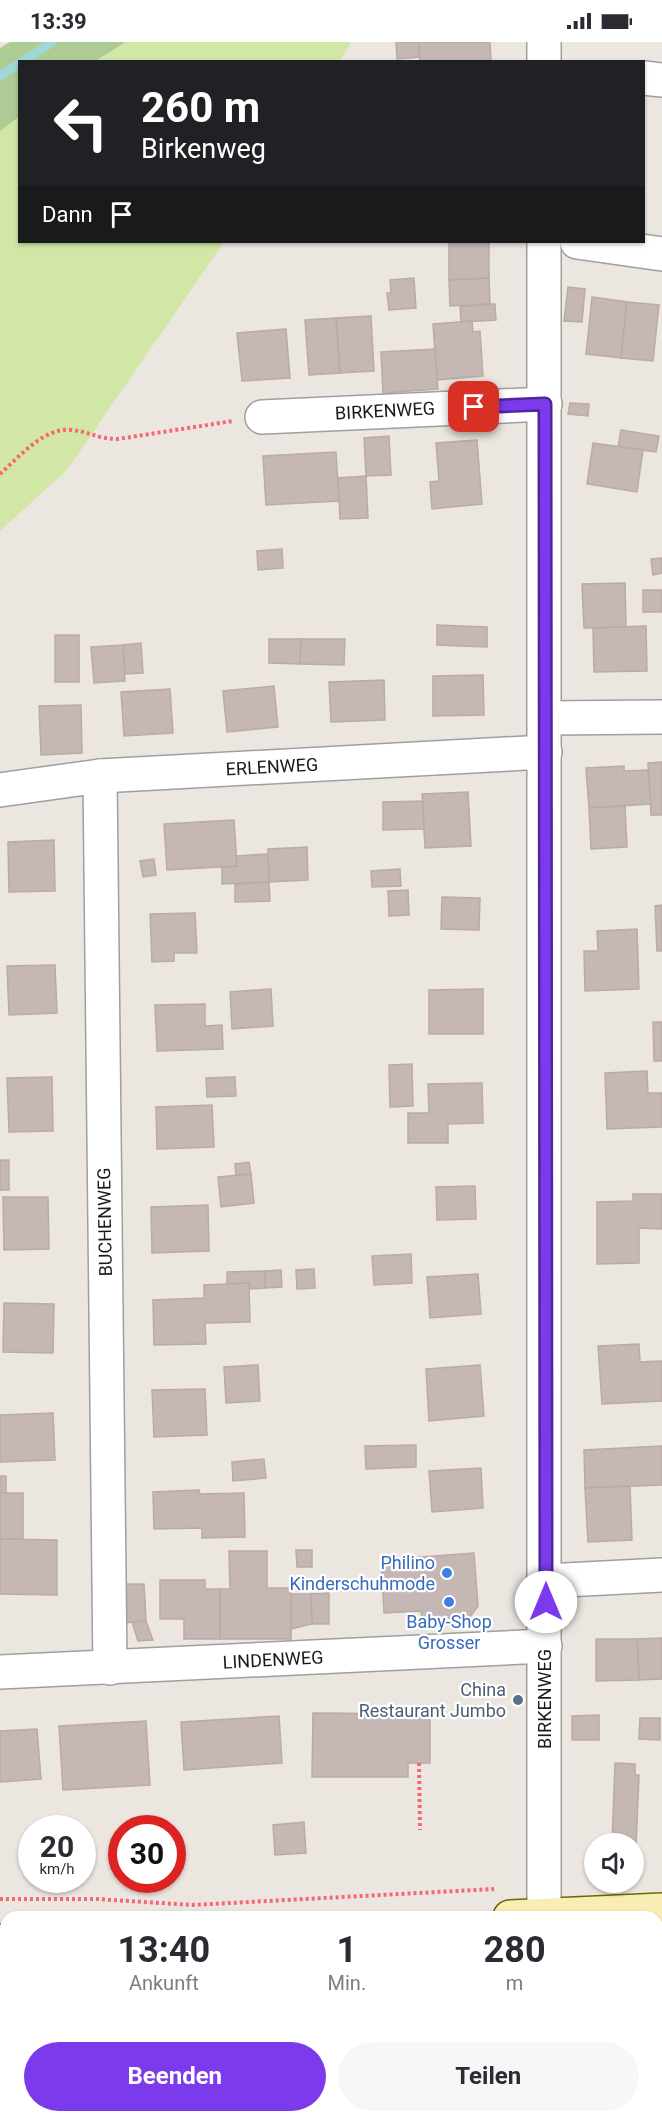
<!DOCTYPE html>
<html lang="de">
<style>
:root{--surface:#fff;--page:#f7f7f7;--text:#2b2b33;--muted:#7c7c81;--accent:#7c3aed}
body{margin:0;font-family:Roboto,sans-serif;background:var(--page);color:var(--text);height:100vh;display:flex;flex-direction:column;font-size:22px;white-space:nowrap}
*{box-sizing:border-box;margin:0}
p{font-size:20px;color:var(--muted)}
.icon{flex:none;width:33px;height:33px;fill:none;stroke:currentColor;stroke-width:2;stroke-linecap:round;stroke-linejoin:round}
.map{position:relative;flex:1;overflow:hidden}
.drawer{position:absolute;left:0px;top:1869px;width:663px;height:212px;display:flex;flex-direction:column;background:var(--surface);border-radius:18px 18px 0 0;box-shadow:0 2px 4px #0004}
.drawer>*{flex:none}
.guide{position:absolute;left:18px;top:18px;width:627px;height:183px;border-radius:0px;box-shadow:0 2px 4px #0004;background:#202124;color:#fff;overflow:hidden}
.tools{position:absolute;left:584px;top:1791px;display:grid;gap:12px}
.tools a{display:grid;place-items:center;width:60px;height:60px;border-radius:50%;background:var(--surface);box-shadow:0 2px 4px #0004;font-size:30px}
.speed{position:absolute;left:18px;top:1773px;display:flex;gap:12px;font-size:30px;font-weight:700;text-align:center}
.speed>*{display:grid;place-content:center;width:78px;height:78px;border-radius:50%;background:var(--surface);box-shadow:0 2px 4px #0004;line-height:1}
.speed small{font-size:15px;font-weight:400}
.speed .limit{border:9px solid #d22;background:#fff;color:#111}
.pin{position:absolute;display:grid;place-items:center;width:51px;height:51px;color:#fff;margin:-26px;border-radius:12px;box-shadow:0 3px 9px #0006}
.me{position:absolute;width:66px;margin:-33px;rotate:0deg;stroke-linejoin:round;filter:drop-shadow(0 0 4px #0008)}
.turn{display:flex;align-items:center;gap:21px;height:126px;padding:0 24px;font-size:27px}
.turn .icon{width:78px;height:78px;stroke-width:2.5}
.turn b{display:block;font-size:42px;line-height:51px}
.then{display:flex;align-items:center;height:57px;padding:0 24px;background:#0003;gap:12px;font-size:22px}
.eta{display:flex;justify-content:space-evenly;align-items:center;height:102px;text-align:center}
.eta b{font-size:36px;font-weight:700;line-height:42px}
.action{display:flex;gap:12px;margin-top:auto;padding:12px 24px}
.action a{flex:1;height:69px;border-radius:36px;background:var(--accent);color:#fff;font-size:24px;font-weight:700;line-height:69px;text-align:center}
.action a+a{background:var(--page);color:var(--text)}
.status{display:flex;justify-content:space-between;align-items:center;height:42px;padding:0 30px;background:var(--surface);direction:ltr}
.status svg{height:16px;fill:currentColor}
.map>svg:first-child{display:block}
</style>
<div class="status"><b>13:39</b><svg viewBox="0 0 49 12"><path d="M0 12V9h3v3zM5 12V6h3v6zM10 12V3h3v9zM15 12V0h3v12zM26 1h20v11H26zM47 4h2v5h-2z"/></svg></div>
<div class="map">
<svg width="662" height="2080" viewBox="0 0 662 2080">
<rect width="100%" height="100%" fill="#ece6e0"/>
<!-- grass -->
<g fill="#d2e7a6">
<path d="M 126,0 L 351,0 L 340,19 L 96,20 Z"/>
<path d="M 19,75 L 20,200 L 224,200 L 67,428 L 0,489 L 0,89 Z"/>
</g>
<!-- forest -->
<path fill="#afcb95" d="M 10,0 L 126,0 L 96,19 L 20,20 L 19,75 L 0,89 L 0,6 Z"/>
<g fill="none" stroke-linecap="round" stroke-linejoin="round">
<!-- stream -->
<g stroke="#a0d8da" stroke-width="9">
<path d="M 22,20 L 52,0"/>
<path d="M 0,34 L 20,21"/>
</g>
</g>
<!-- building -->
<g fill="#c4b7b4" stroke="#bdaaa3" stroke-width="1.5">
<path d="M 396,0 L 419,0 L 420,15 L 397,17 Z"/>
<path d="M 419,0 L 490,0 L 491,20 L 420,20 Z"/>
<path d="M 449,200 L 489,200 L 489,236 L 449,238 Z"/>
<path d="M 414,236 L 416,266 L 389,268 L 387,251 L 391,251 L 390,238 Z"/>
<path d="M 489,236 L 490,262 L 450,264 L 449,238 Z"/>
<path d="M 568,245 L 585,247 L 582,280 L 564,279 Z"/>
<path d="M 592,255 L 627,260 L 621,316 L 586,312 Z"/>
<path d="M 627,260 L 659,263 L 653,319 L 621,316 Z"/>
<path d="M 490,262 L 495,262 L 496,278 L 461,280 L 460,265 Z"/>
<path d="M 371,274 L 374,329 L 340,331 L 336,276 Z"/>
<path d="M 336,276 L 340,331 L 309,333 L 305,278 Z"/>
<path d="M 472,279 L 473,290 L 480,289 L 483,334 L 437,338 L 433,282 Z"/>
<path d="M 286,287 L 290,336 L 242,339 L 237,291 Z"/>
<path d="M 435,307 L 438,347 L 383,351 L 381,310 Z"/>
<path d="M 570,361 L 589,362 L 588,374 L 568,372 Z"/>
<path d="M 621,388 L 659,394 L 656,410 L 618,405 Z"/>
<path d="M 389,394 L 391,433 L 366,434 L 364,396 Z"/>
<path d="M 477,398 L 482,462 L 432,467 L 430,440 L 439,439 L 436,401 Z"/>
<path d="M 593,401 L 643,408 L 637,450 L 587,442 Z"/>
<path d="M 336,410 L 339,459 L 266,463 L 263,414 Z"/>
<path d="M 366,434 L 368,476 L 340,477 L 338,436 Z"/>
<path d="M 282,507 L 283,526 L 258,528 L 257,509 Z"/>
<path d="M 662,516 L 662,531 L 653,533 L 651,517 Z"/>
<path d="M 625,541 L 626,585 L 584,586 L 582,542 Z"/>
<rect x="643" y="548" width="19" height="22"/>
<path d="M 437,583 L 487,585 L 487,605 L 437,603 Z"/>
<path d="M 646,584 L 647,629 L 594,630 L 593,586 Z"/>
<rect x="55" y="593" width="24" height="47"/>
<path d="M 269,597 L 301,597 L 300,622 L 269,621 Z"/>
<path d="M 301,597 L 345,597 L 344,623 L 300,622 Z"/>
<path d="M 141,601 L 143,631 L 125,632 L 123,603 Z"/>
<path d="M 123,603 L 125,639 L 94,641 L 91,605 Z"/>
<path d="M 483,633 L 484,673 L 433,674 L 433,634 Z"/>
<path d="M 384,638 L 385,678 L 331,680 L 329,640 Z"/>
<path d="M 274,644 L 278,685 L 227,690 L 223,649 Z"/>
<path d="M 170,647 L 173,691 L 124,694 L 121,650 Z"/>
<path d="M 81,663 L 82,711 L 41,713 L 39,664 Z"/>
<path d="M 662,720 L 662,773 L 651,773 L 648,721 Z"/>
<path d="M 624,724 L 624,729 L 648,728 L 651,762 L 589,766 L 586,726 Z"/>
<path d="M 468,750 L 471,804 L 425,806 L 422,752 Z"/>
<path d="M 423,759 L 424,787 L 383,788 L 383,760 Z"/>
<path d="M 625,764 L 627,805 L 591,807 L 589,766 Z"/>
<path d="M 234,778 L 237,824 L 167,828 L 164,782 Z"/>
<path d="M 54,798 L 55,849 L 9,850 L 8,800 Z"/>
<path d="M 307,805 L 308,838 L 269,840 L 268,807 Z"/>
<path d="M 268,812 L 269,840 L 222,842 L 222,826 L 237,824 L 236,814 Z"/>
<path d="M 154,817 L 156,833 L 143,835 L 140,819 Z"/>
<path d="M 400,827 L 401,844 L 372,845 L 371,829 Z"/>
<path d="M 269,840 L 270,859 L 235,860 L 235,842 Z"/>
<path d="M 408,848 L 409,873 L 389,874 L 388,849 Z"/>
<path d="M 442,855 L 480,856 L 479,888 L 441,887 Z"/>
<path d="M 662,863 L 662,909 L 657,909 L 655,864 Z"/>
<path d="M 195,871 L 197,911 L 174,911 L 174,919 L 152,920 L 150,872 Z"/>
<path d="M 637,887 L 639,947 L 585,949 L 584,909 L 598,909 L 597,889 Z"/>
<path d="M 55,923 L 57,971 L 9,973 L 7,924 Z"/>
<path d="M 271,947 L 273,984 L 232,987 L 230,950 Z"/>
<path d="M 483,947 L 483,992 L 429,992 L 429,948 Z"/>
<path d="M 205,962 L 205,984 L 222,983 L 223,1007 L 157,1009 L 155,963 Z"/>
<path d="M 653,980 L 662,980 L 662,1019 L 654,1019 Z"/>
<path d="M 412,1022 L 413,1064 L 390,1065 L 389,1023 Z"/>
<path d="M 647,1029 L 648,1051 L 662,1051 L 662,1085 L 607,1087 L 605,1031 Z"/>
<path d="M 52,1035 L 53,1089 L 9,1090 L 7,1036 Z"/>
<path d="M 235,1035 L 236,1054 L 207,1055 L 206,1036 Z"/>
<path d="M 482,1041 L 483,1081 L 448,1082 L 448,1101 L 408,1101 L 408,1071 L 429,1071 L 428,1042 Z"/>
<path d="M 212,1063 L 214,1105 L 157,1107 L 156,1065 Z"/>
<rect x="0" y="1118" width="9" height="30"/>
<path d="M 249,1120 L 251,1132 L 236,1133 L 235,1122 Z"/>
<path d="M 251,1132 L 254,1161 L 221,1165 L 218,1135 Z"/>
<path d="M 475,1144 L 476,1177 L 437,1178 L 436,1145 Z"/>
<path d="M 633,1152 L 662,1152 L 662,1187 L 639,1186 L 639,1221 L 597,1222 L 597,1160 L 633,1159 Z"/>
<path d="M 3,1155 L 48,1155 L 49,1207 L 4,1208 Z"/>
<path d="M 208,1163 L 209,1209 L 152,1211 L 151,1165 Z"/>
<path d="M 411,1212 L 412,1241 L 374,1243 L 372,1214 Z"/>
<path d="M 314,1227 L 315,1246 L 297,1247 L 296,1228 Z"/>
<path d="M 281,1228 L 282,1245 L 265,1246 L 265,1229 Z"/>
<path d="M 265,1229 L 265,1246 L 249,1247 L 249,1241 L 227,1242 L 227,1230 Z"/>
<path d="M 478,1232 L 481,1272 L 430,1276 L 427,1235 Z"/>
<path d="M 249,1241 L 250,1280 L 205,1281 L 206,1302 L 154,1303 L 153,1258 L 204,1256 L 204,1243 Z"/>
<path d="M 4,1261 L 54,1262 L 53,1311 L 3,1310 Z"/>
<path d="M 639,1302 L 640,1320 L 662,1319 L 662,1359 L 602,1362 L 598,1304 Z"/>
<path d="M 258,1323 L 260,1359 L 226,1361 L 224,1325 Z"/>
<path d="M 480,1323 L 484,1374 L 429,1379 L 426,1327 Z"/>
<path d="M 205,1347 L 207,1393 L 154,1395 L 152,1348 Z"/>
<path d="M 53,1371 L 55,1418 L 0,1420 L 0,1373 Z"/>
<path d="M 416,1403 L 416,1425 L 366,1427 L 365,1404 Z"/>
<path d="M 662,1404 L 662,1443 L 585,1446 L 584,1408 Z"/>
<path d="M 264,1417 L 266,1436 L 233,1439 L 232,1420 Z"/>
<path d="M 481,1426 L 483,1466 L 432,1470 L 429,1429 Z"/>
<rect x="0" y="1434" width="6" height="17"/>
<path d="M 630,1444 L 632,1498 L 588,1500 L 585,1446 Z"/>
<path d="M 199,1448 L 200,1452 L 244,1451 L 245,1495 L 202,1496 L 202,1486 L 154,1487 L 153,1450 Z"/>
<rect x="0" y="1451" width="23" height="46"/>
<path d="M 0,1497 L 57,1498 L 57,1553 L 0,1552 Z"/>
<path d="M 296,1508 L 312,1508 L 312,1525 L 297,1525 Z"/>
<path d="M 229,1509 L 267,1509 L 267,1546 L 291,1546 L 291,1597 L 220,1597 L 220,1547 L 230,1547 Z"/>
<path d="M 474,1511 L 478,1564 L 470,1575 L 422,1577 L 421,1569 L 384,1571 L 381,1518 Z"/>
<path d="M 160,1538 L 205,1538 L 205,1547 L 220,1547 L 220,1597 L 184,1597 L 184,1577 L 160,1577 Z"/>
<path d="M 121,1542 L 144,1542 L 146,1579 L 123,1581 Z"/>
<path d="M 329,1551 L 329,1582 L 312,1582 L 311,1552 Z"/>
<path d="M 291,1552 L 311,1552 L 312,1582 L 291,1587 Z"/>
<path d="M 146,1579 L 153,1598 L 138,1599 L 132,1580 Z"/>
<path d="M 662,1596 L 662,1637 L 639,1638 L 637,1597 Z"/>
<path d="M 596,1597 L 637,1597 L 639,1638 L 596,1639 Z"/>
<path d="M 313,1671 L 430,1672 L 430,1721 L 408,1721 L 408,1735 L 312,1735 Z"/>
<path d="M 599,1673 L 599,1698 L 572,1698 L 572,1674 Z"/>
<path d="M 279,1674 L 282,1721 L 184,1728 L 181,1680 Z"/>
<path d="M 640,1676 L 660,1676 L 660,1698 L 639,1697 Z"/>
<path d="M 146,1679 L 150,1743 L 63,1748 L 59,1684 Z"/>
<path d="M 37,1687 L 41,1737 L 0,1740 L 0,1689 Z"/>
<path d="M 615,1721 L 635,1722 L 635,1733 L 639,1733 L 636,1804 L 633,1802 L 612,1802 Z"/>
<path d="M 304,1780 L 306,1811 L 275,1813 L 273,1783 Z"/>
<path d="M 21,2074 L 79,2074 L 81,2080 L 23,2080 Z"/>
<rect x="185" y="2074" width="52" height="6"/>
<rect x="387" y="2074" width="55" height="6"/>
<path d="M 542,2074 L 616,2074 L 616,2080 L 543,2080 Z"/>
</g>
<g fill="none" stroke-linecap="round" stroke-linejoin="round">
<!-- street casing -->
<g stroke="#9f9f9f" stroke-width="36">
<g id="street">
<path d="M 544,20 L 544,0"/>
<path d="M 644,36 L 662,38"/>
<path d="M 577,200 L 662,212"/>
<path d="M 262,375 L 545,362"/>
<path d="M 545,676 L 662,675"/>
<path d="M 100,734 L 110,1626"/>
<path d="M 0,748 L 100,734 L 545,710"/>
<path d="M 546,1539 L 662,1533"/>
<path d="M 0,1630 L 545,1604"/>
<path d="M 544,1873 L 544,200"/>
</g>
</g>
<!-- secondary casing -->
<g stroke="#6d6506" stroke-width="36">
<g id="secondary">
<path d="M 510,1875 L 662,1868"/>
<path d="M 0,1899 L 6,1899"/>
</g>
</g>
<!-- path -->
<g stroke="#f76773" stroke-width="4" stroke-dasharray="3 3" stroke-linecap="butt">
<path d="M 0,432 C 19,415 44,385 71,388 C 88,389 97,397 118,397 L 233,379"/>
<path d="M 419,1721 L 420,1788"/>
<path d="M 0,1857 L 97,1857 L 192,1863 L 494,1847"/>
</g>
<!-- street -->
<use href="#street" stroke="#fff" stroke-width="33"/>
<!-- secondary -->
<use href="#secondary" stroke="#f8eeb3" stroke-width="33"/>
</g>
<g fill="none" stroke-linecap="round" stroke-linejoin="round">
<!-- route casing -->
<g stroke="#51269a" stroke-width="15">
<path id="route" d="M 474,365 L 545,362 L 546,1560"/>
</g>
<!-- route -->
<use href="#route" stroke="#7c3aed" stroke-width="10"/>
</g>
<!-- markers -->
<g fill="#3f7fe0" stroke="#fff" stroke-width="2">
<circle cx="447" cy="1531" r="6"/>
<circle cx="449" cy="1560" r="6"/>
</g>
<circle fill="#5c6f8a" stroke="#fff" stroke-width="2" cx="518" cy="1658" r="6"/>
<g text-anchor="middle" stroke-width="4.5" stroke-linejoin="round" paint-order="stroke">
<!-- street labels -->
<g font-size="18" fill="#1b1b1b" stroke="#fff">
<text transform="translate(385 369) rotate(-3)" y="6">BIRKENWEG</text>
<text transform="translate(272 725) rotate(-3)" y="6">ERLENWEG</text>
<text transform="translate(105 1180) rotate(-91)" y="6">BUCHENWEG</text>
<text transform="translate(273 1618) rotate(-3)" y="6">LINDENWEG</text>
<text transform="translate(545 1657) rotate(-90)" y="6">BIRKENWEG</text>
</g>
<!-- shop labels -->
<g font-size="18" fill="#366cbe" stroke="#fff" text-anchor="end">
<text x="435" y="1527">Philino<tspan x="435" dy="21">Kinderschuhmode</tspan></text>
<text x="449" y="1586" text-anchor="middle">Baby-Shop<tspan x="449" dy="21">Grosser</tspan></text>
</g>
<!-- service labels -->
<g font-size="18" fill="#4e5e75" stroke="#fff" text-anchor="end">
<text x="506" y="1654">China<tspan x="506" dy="21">Restaurant Jumbo</tspan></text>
</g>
</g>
</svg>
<div class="tools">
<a><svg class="icon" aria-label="sound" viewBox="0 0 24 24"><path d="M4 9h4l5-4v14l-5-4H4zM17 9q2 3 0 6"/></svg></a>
</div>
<div class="speed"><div>20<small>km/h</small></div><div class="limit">30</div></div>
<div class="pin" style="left:474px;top:365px;background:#d93025"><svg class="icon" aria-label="arrive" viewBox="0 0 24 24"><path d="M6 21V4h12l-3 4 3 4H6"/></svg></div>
<svg class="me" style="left:546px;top:1560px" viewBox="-20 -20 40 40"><circle r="19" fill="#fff"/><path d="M0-13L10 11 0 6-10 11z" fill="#7c3aed"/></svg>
<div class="guide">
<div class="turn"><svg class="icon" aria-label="left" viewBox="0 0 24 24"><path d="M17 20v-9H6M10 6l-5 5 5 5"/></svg><div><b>260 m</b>Birkenweg</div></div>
<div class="then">Dann<svg class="icon" aria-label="arrive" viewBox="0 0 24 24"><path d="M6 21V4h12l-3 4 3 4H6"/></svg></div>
</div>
<section class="drawer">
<div class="eta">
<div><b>13:40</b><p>Ankunft</p></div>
<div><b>1</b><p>Min.</p></div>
<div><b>280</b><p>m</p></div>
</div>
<div class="action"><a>Beenden</a><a>Teilen</a></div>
</section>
</div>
